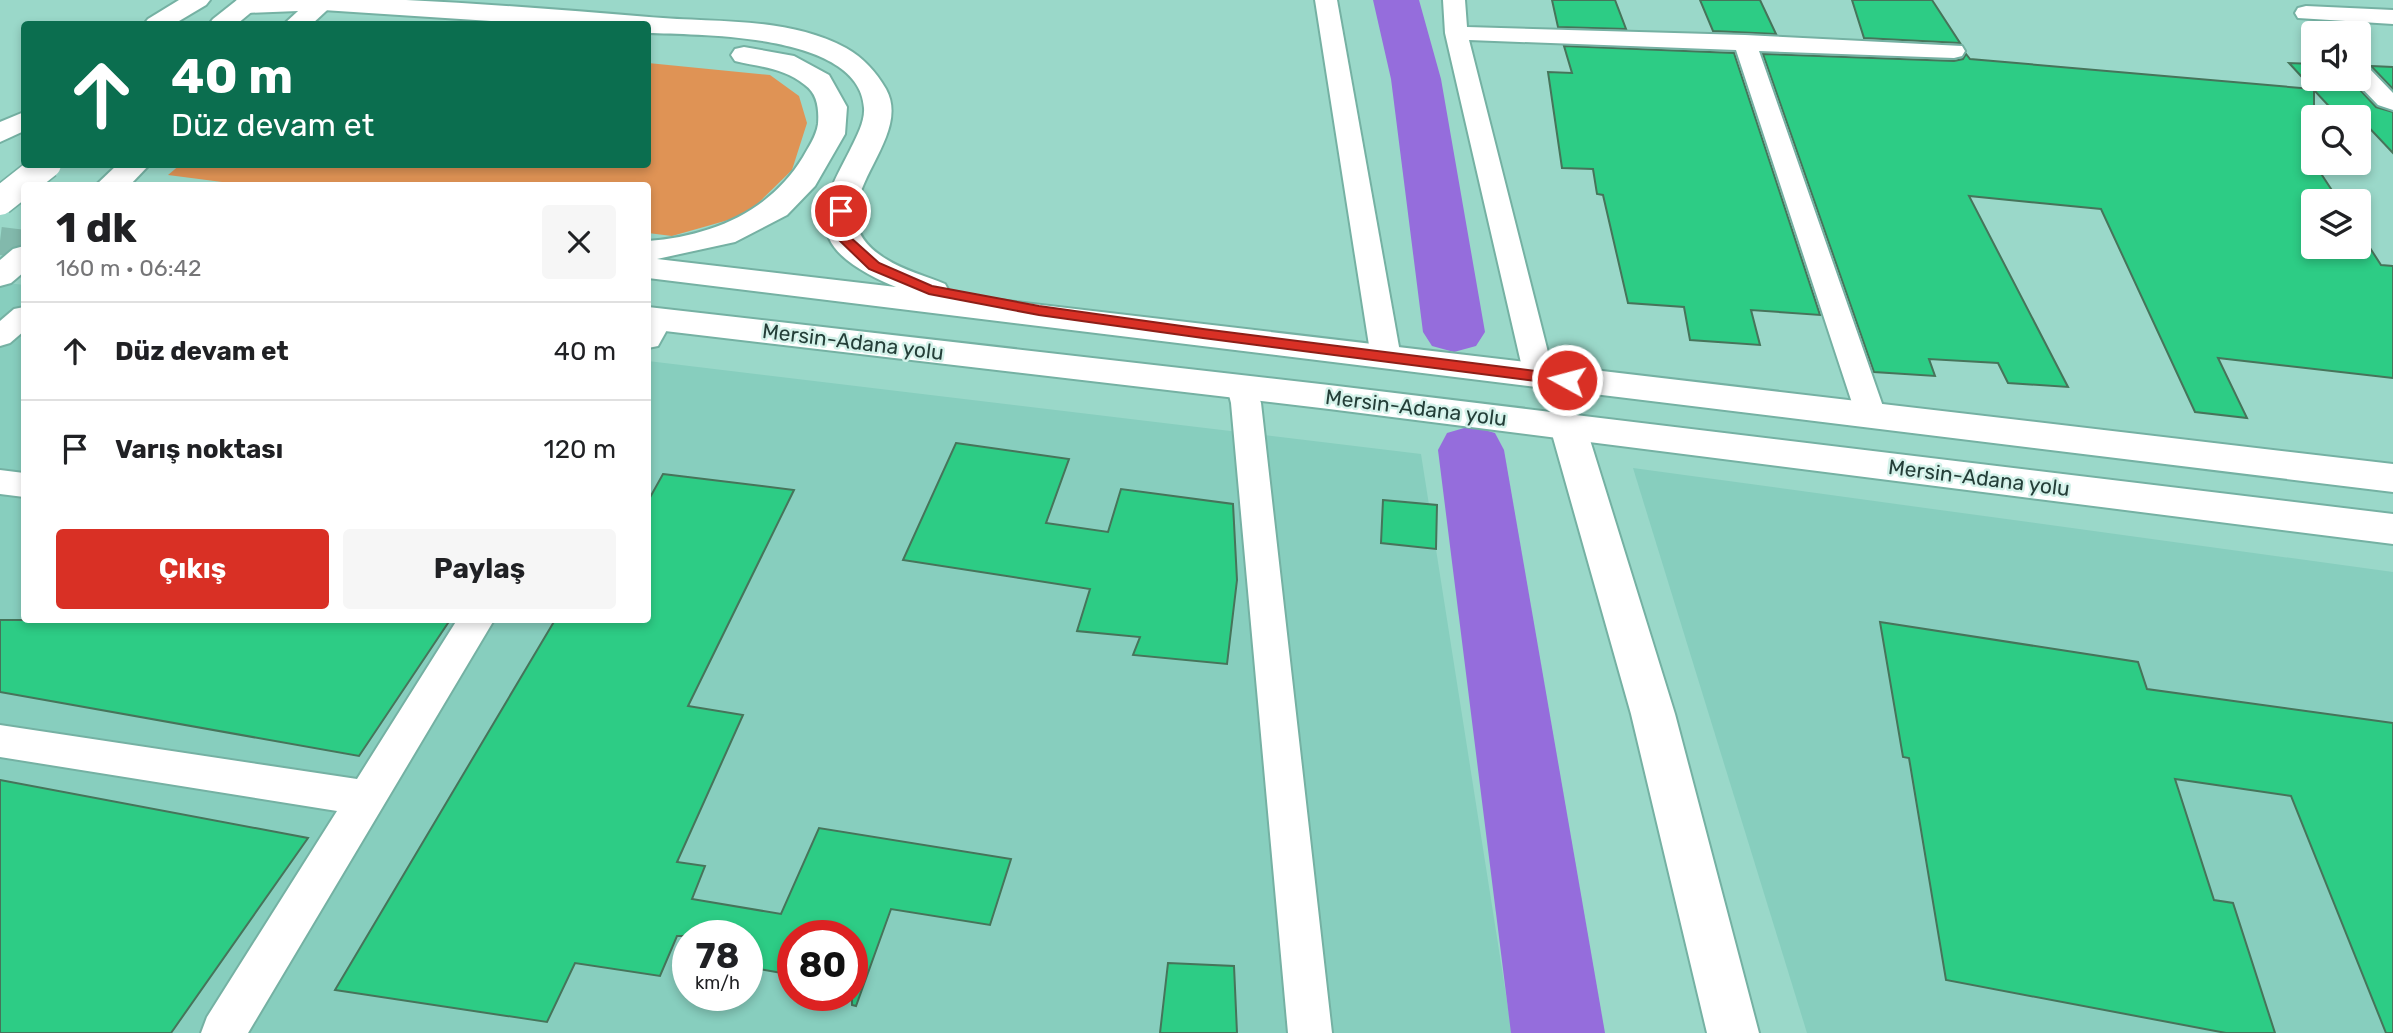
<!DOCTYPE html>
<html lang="tr">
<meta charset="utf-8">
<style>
:root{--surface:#fff;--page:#f6f6f6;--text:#202124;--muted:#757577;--line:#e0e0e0;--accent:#d93025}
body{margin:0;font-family:Rubik,sans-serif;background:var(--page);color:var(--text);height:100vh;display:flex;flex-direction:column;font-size:26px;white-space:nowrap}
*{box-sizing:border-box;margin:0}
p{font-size:23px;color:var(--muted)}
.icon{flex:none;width:38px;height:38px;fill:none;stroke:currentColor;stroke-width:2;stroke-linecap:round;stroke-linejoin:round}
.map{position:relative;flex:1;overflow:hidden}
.sheet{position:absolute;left:21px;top:182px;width:630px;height:441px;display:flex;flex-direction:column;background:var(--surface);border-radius:7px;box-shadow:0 4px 10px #0003}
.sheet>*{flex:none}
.hud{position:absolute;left:21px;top:21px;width:630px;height:147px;border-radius:7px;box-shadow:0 4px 10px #0003;background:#0b6e4f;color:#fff;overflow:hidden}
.tools{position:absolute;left:2301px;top:21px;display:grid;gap:14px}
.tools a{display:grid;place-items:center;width:70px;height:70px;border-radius:7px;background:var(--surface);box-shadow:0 4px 10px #0003;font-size:35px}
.speed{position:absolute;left:672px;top:920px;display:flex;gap:14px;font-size:35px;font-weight:700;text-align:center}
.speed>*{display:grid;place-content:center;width:91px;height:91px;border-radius:50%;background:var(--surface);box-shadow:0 4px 10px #0003;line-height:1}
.speed small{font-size:18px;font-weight:400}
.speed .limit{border:10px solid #d22;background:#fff;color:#111}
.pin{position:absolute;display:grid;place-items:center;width:60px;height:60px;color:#fff;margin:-30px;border:4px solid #fff;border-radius:50%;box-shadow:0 2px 7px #0007}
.me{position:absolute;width:77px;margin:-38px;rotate:277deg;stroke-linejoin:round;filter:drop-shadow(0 0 5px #0008)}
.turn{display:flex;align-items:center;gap:24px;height:147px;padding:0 35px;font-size:32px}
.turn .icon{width:91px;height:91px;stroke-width:2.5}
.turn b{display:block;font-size:49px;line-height:60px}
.round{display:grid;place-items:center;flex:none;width:74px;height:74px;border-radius:7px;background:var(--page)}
.headline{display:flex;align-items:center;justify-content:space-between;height:119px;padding:0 35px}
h1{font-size:42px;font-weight:700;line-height:52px}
.action{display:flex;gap:14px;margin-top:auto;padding:14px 35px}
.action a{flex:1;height:80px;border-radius:7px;background:var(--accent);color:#fff;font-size:28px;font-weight:700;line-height:80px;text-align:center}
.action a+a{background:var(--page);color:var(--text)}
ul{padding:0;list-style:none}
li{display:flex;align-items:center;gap:21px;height:98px;padding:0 35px;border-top:2px solid var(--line)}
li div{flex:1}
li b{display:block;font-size:26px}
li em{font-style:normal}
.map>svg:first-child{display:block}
</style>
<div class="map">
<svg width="2393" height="1033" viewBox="0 0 2393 1033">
<rect width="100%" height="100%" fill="#9ad8c9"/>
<!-- built -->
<g fill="#87cebe" fill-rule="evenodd">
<path d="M 0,282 L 24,285 L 24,620 L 648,620 L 648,361 L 1421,454 L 1512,1033 L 0,1033 ZM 688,936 L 747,936 L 747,996 L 688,996 ZM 793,936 L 852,936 L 852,996 L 793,996 Z"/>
<path d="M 1633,468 L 2393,572 L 2393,1033 L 1807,1033 Z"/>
</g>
<!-- green -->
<path fill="#df9355" d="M 648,63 L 770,75 L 799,96 L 807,123 L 792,170 L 746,215 L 672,236 L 648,233 L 648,186 L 253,186 L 168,175 L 181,164 L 648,164 Z"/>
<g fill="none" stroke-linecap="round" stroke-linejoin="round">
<!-- river -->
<g fill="#956ddc" fill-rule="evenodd">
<path d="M 1373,0 L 1419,0 L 1441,79 L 1485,332 L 1476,346 L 1454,352 L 1432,346 L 1423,332 L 1391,79 Z"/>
<path d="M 1471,426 L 1495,433 L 1504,450 L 1605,1033 L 1511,1033 L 1438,450 L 1447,433 Z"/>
</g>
</g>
<!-- building -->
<g fill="#2dcc85" stroke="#46745a" stroke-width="2">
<path d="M 1552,0 L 1615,0 L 1626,29 L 1558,27 Z"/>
<path d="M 1700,0 L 1760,0 L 1776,34 L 1713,31 Z"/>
<path d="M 1852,0 L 1932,0 L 1960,43 L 1864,38 Z"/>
<path d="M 1564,46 L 1734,53 L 1820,315 L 1751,310 L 1760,345 L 1690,340 L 1684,307 L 1628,303 L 1603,195 L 1597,194 L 1593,169 L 1562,168 L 1548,72 L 1572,73 Z"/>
<path d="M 1763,54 L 1954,61 L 1963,59 L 1966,54 L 1970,59 L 2313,89 L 2289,63 L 2314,64 L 2314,79 L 2350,79 L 2376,107 L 2393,112 L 2393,153 L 2359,117 L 2339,117 L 2314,90 L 2314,163 L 2339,201 L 2314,201 L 2314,247 L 2359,247 L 2359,231 L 2381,265 L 2393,266 L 2393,378 L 2218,358 L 2247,418 L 2195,412 L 2101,209 L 1969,196 L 2068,387 L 2008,383 L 1998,363 L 1929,359 L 1935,376 L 1874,372 Z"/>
<path d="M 2371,66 L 2393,67 L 2393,89 Z"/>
<path d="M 956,443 L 1069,459 L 1046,523 L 1108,532 L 1121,489 L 1233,504 L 1237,580 L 1227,664 L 1133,655 L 1140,637 L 1077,631 L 1090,589 L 903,560 Z"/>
<path d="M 663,474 L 794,490 L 688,706 L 743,715 L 677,862 L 705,866 L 692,899 L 781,914 L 819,828 L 1011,859 L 990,925 L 891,909 L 856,1006 L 852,1005 L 852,936 L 793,936 L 793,975 L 747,967 L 747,936 L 677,936 L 660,976 L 575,963 L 547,1022 L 335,990 L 555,620 L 648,620 L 648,501 Z"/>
<path d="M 1383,500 L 1437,505 L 1436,549 L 1381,543 Z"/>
<path d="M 0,620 L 450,620 L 359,756 L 0,692 Z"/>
<path d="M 1880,622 L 2138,662 L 2147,689 L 2393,723 L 2393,1033 L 2386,1033 L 2291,796 L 2175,779 L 2214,900 L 2233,903 L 2275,1033 L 2226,1033 L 1946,980 L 1909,758 L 1903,757 Z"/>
<path d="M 0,780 L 308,838 L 171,1033 L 0,1033 Z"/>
<path d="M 1168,963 L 1234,966 L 1237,1033 L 1160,1033 Z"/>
</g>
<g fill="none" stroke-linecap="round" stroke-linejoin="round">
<!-- trunk-tunnel -->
<path stroke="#82b9ac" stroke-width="28" stroke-dasharray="28 14" stroke-linecap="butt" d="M 0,241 L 24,244"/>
<!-- minor casing -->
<g stroke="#75b1a3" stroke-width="4">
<g id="minor">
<path d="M 1315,0 L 1337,0 L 1401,358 L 1396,365 L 1386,368 L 1376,365 L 1371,358 Z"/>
<path d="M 1443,0 L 1465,0 L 1467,27 L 1745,35 L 1962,46 L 1965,51 L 1962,56 L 1954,58 L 1759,51 L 1886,415 L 1882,423 L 1871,426 L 1860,423 L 1856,415 L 1736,50 L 1469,40 L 1554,376 L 1550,383 L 1539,386 L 1528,383 L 1524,376 L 1445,33 Z"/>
<path d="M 2306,6 L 2393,10 L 2393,24 L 2298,18 L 2295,13 L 2298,8 Z"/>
<path d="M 2359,64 L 2367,66 L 2393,93 L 2393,110 L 2378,105 L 2353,79 L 2359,79 Z"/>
<path d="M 24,307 L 24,331 L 10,343 L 0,346 L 0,321 L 14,309 Z"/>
<path d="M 659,310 L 669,312 L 673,319 L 658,346 L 648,348 L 648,314 Z"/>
<path d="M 1242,377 L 1253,380 L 1261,403 L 1332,1033 L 1288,1033 L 1231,403 L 1227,387 L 1231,380 Z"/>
<path d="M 0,470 L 24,473 L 24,497 L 0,494 Z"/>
<path d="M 457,620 L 494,620 L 248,1033 L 201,1033 L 207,1017 L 337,811 L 0,757 L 0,725 L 357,779 Z"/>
</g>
</g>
<!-- tertiary casing -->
<g stroke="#75b1a3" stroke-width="4">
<path id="tertiary" d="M 1568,414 L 1581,418 L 1586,427 L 1675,714 L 1759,1033 L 1707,1033 L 1631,714 L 1550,427 L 1555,418 Z"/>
</g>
<!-- primary casing -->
<g stroke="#75b1a3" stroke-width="4">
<g id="primary">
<path d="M 237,0 L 266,0 L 237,24 L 209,24 L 213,19 Z"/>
<path d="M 310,0 L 338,0 L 312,24 L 284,24 Z"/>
<path d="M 118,164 L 150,164 L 129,186 L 95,186 Z"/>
<path d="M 24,246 L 24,272 L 11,283 L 0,286 L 0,260 L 13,249 Z"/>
</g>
</g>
<!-- trunk casing -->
<g stroke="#75b1a3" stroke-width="4">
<g id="trunk">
<path d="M 179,0 L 210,0 L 206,5 L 174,24 L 144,24 L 148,19 Z"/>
<path d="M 237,0 C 293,0 350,0 406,0 C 487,4 568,10 649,17 C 713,23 787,16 846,48 C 864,58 876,72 886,89 C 917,145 805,210 886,259 C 903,270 926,276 945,284 L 949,291 L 948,294 L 2393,464 L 2393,492 L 648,278 L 648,241 C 710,236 769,213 803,157 C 809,146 816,137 818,124 C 819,110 818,94 805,85 C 784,68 760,67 735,61 L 731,55 L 735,49 L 744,47 L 794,56 L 829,75 L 847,107 L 845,134 L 815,186 L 787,215 L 735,242 L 657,259 L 896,287 C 876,279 838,261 829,238 C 816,207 838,175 851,148 C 857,136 865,121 864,108 C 860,33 700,35 648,33 L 648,24 L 538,24 L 323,10 L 246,13 L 237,10 L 233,5 Z"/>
<path d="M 24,112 L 24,131 L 0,142 L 0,122 Z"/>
<path d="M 648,307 L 1329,385 L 2393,514 L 2393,544 L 1329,409 L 648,329 Z"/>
</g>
</g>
<!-- minor -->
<use href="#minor" fill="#fff" fill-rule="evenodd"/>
<!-- tertiary -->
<use href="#tertiary" fill="#fff" fill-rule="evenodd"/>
<!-- primary -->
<use href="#primary" fill="#fff" fill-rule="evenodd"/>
<!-- trunk -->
<use href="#trunk" fill="#fff" fill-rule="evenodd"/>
<!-- primary-bridge casing -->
<g stroke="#75b1a3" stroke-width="31" stroke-linecap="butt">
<path id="primary-bridge" d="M 0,201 L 47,164"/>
</g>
<!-- primary-bridge -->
<use href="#primary-bridge" stroke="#fff" stroke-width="28"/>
</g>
<!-- route -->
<path fill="#d93025" stroke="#8d1f18" stroke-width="2" d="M 841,207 L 847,211 L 850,237 L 879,263 L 932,286 L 1039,306 L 1203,329 L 1567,375 L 1574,380 L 1567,385 L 1203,338 L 1039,315 L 929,294 L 869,269 L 837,238 L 835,211 Z"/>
<g text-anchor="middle" stroke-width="5" stroke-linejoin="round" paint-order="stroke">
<!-- street labels -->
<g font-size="21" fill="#243e38" stroke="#d4f2ea">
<text transform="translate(853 342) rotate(7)" y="7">Mersin-Adana yolu</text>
<text transform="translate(1416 408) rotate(7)" y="7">Mersin-Adana yolu</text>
<text transform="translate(1979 478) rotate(7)" y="7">Mersin-Adana yolu</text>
</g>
</g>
</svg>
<div class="tools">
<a><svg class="icon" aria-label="sound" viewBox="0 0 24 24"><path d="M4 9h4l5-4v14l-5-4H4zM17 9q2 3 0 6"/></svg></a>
<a><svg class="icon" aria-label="search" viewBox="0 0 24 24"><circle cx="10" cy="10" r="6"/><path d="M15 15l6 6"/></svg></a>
<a><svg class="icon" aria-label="layers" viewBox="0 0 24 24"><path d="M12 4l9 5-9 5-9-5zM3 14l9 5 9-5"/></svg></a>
</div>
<div class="speed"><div>78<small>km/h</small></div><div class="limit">80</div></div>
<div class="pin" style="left:841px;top:211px;background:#d93025"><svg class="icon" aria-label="arrive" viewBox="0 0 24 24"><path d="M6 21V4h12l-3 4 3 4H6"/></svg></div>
<svg class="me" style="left:1567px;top:380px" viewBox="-20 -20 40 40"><circle r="17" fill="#d93025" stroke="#fff" stroke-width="3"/><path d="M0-11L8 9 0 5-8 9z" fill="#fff"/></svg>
<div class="hud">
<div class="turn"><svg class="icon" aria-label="ahead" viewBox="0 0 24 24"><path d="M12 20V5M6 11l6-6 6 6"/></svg><div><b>40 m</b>Düz devam et</div></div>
</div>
<section class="sheet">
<div class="headline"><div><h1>1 dk</h1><p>160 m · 06:42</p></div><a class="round"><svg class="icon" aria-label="close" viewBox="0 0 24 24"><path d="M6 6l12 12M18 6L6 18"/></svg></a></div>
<ul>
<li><svg class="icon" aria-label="ahead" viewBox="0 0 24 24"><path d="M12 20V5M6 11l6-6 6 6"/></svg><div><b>Düz devam et</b></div><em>40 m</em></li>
<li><svg class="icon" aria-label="arrive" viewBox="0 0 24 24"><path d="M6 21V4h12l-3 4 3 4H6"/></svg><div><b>Varış noktası</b></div><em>120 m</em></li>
</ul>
<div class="action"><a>Çıkış</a><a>Paylaş</a></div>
</section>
</div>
